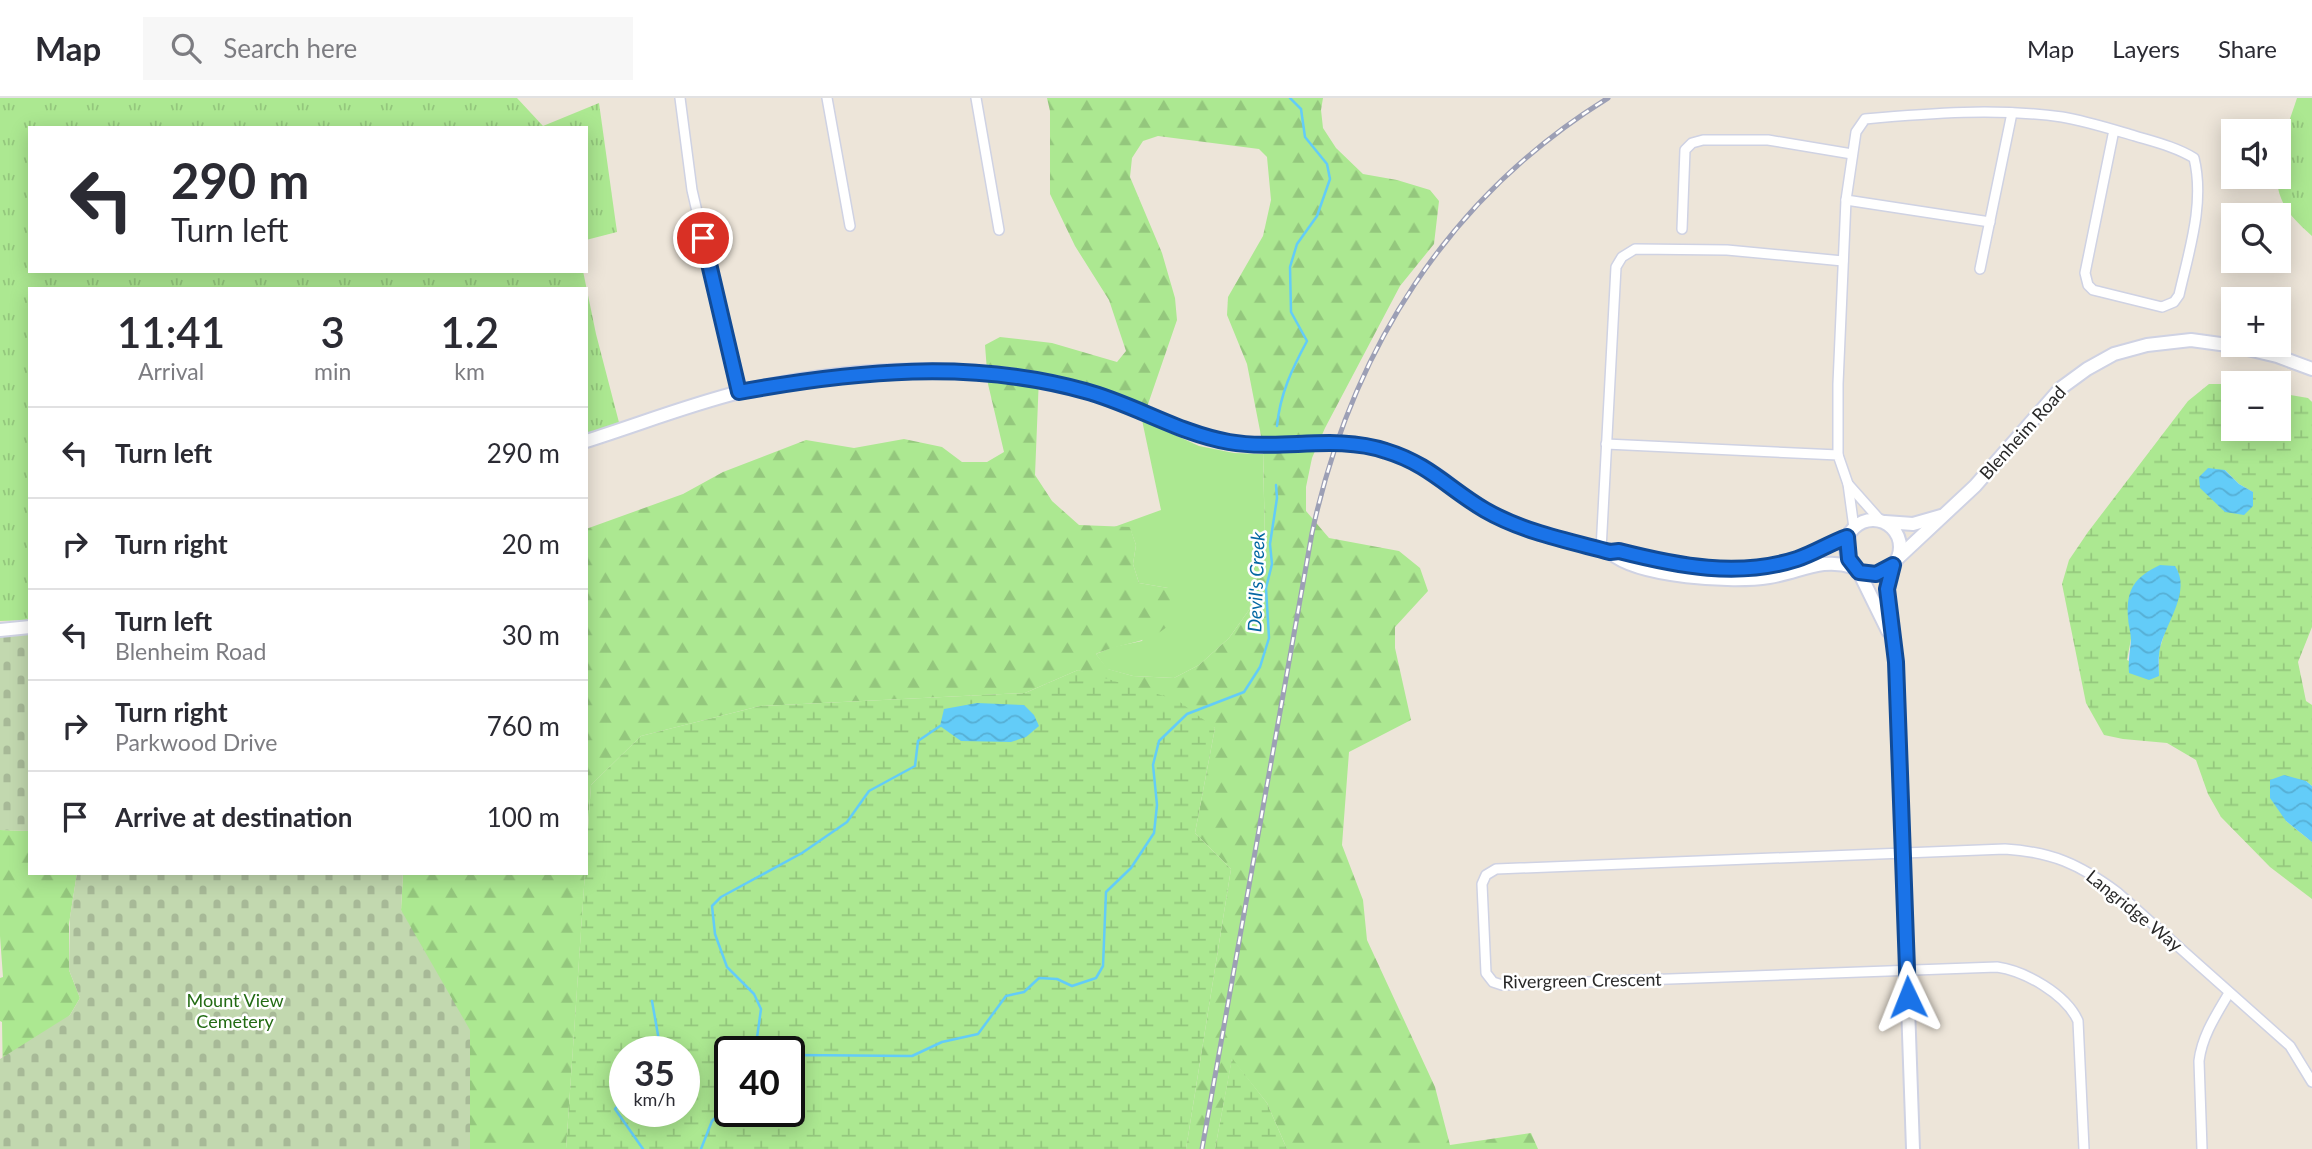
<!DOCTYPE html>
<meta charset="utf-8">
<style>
:root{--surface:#fff;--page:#f7f7f7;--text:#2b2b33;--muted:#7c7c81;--line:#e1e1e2}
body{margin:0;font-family:Lato,sans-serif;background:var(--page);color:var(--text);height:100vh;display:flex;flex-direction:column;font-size:26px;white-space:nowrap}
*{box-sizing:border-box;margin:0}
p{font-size:23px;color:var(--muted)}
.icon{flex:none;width:38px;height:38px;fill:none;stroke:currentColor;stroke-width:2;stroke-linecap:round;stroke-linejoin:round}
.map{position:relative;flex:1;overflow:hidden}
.panel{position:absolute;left:28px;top:189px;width:560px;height:588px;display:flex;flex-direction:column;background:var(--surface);border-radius:0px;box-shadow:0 4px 18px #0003}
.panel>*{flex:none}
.hud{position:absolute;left:28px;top:28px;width:560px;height:147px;border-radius:0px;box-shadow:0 4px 18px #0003;background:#fff;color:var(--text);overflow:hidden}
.fabs{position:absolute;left:2221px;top:21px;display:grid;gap:14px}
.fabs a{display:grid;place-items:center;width:70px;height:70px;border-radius:0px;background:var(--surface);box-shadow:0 4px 18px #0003;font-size:35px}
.speed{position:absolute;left:609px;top:938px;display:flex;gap:14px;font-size:35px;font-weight:700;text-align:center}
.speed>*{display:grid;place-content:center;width:91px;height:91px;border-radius:50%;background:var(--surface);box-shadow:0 4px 18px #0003;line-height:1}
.speed small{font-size:18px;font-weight:400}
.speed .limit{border:4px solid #111;border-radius:10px;background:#fff;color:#111}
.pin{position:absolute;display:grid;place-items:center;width:60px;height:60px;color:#fff;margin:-30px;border:4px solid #fff;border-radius:50%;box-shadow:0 2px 7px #0007}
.me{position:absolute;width:77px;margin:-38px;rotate:358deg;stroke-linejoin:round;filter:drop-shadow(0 0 5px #0008)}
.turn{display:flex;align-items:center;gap:24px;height:147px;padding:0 28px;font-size:32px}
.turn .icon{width:91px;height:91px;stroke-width:2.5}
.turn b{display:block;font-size:49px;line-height:60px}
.eta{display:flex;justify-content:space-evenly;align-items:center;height:119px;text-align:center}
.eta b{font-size:42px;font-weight:600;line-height:49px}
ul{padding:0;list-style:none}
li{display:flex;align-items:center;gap:21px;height:91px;padding:0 28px;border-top:2px solid var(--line)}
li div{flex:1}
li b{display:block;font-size:26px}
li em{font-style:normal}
header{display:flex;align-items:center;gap:42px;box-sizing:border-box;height:98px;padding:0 35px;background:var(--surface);border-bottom:2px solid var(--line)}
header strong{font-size:33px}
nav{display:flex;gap:38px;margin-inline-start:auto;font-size:24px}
.search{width:490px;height:63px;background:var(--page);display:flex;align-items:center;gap:18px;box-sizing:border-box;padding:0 24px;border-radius:0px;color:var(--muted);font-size:26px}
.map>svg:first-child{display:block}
</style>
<header>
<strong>Map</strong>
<div class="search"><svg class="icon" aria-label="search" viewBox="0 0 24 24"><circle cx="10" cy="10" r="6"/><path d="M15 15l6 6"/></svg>Search here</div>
<nav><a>Map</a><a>Layers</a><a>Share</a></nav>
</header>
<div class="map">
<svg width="2312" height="1051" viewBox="0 0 2312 1051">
<defs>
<pattern id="forest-firs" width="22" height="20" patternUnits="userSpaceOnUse" patternTransform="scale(1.75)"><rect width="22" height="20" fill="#ace891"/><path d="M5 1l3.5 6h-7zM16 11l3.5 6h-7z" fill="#94c77d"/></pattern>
<pattern id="wetland-marsh" width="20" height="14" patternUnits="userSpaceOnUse" patternTransform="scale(1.75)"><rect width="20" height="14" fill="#ace891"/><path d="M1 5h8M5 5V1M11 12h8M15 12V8" fill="none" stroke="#94c77d"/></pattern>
<pattern id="cemetery-stones" width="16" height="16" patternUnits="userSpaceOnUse" patternTransform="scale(1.75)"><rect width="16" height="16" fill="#c2d8af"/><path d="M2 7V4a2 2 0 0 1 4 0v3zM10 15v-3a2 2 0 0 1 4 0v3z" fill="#a7b997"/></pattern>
<pattern id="park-tufts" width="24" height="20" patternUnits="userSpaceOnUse" patternTransform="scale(1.75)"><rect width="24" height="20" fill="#ace891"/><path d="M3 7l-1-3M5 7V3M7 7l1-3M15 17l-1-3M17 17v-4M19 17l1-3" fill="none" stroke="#94c77d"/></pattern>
<pattern id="water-waves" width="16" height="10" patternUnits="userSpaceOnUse" patternTransform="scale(1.75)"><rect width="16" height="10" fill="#63ccf8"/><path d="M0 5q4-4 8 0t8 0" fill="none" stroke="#56afd5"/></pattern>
</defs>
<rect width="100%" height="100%" fill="#ede5d9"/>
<!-- grass -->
<path fill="#ace891" d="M 1142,322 L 1199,348 L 1234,355 L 1263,356 L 1265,446 L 1249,512 L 1229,540 L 1199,567 L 1174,580 L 1133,578 L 1107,571 L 1096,556 L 1113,549 L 1142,543 L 1168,490 L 1139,485 L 1133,466 L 1136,447 L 1130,430 L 1114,429 L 1161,412 Z"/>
<!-- forest -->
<g fill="url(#forest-firs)" fill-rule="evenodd">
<path d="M 1047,0 L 1323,0 L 1321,12 L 1323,30 L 1336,50 L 1363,76 L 1397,82 L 1430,92 L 1439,103 L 1434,146 L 1400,188 L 1325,330 L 1312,360 L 1306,389 L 1306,413 L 1329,440 L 1399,453 L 1420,470 L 1428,493 L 1395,529 L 1395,550 L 1411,622 L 1349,654 L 1342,747 L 1363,802 L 1367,842 L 1435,989 L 1450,1047 L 1531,1035 L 1538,1051 L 1287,1051 L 1267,1005 L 1232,961 L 1215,1051 L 1186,1051 L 1231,771 L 1195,735 L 1215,630 L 1078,572 L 1025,595 L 760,608 L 641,638 L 591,687 L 586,755 L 586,431 L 683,396 L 723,374 L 806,342 L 854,350 L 904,341 L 942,349 L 962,364 L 987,364 L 1004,354 L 988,286 L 985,247 L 1000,239 L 1052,245 L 1117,264 L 1126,253 L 1109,202 L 1075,148 L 1050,96 L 1050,13 ZM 1158,38 L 1259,51 L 1267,59 L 1271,102 L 1263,138 L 1228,199 L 1227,217 L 1247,266 L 1263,348 L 1265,446 L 1249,512 L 1229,540 L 1199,567 L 1174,580 L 1133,578 L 1108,571 L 1096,556 C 1119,545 1149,546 1169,527 C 1173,522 1175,513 1178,506 L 1168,490 L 1139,485 L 1133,466 L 1136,447 L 1130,429 L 1079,427 L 1052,403 L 1035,377 L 1039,279 L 1146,312 L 1177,222 L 1175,200 L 1162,155 L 1130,79 L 1132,60 L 1143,43 Z"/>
<path d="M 0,732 L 30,733 L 30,775 L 77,775 L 69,826 L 69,872 L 80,900 L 70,917 L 3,985 L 2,924 L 0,923 L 0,880 L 3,879 L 0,838 Z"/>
<path d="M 403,775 L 585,775 L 566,1051 L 465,1051 L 401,812 Z"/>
</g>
<!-- wetland -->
<g fill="url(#wetland-marsh)" fill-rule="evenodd">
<path d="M 2233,285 L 2233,331 L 2278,331 L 2279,295 L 2308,300 L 2312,304 L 2312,529 L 2298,564 L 2306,603 L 2312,607 L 2312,688 L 2306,683 L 2286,723 L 2312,744 L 2312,801 L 2270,769 L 2221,719 L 2208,696 L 2196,662 L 2167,645 L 2123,641 L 2104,637 L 2086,605 L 2062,486 L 2069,462 L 2088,434 L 2188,303 L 2209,286 L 2234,285 L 2237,285 ZM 2225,372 L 2239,386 L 2253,394 L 2210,398 L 2201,390 ZM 2166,530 L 2159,553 L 2159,578 L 2127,562 L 2131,541 Z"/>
<path d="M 1078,572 L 1177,602 L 1215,630 L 1195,735 L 1231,771 L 1186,1051 L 566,1051 L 591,687 L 641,638 L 760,608 L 1025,595 ZM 625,954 L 684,954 L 684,1013 L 625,1013 ZM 730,954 L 789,954 L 789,1013 L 730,1013 Z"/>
<path d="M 1232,960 L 1267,1005 L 1287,1051 L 1215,1051 Z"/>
</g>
<!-- cemetery -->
<g fill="url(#cemetery-stones)">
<path d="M 30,535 L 30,733 L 0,732 L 0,539 Z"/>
<path d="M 77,775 L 403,775 L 401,812 L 470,932 L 470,1051 L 0,1051 L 0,961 L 70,917 L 80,900 L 69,872 L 70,819 Z"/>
</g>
<!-- park -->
<g fill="url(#park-tufts)">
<path d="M 0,0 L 517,0 L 543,28 L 599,5 L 617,134 L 586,142 L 586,30 L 30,30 L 30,173 L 583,173 L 596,236 L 622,336 L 586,348 L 586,191 L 30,191 L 30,522 L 0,523 Z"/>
<path d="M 2297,0 L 2312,0 L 2312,138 C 2300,127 2287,116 2281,100 C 2269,72 2288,28 2297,0 Z"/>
</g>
<!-- water -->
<g fill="url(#water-waves)">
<path d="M 2208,370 L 2225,372 L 2239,386 L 2253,394 L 2253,408 L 2244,417 L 2225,414 L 2200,390 L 2199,379 Z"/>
<path d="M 2160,467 L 2175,468 C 2192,493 2166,524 2160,550 C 2158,559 2159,569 2159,578 L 2149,582 L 2129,575 C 2128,563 2130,554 2131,542 C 2131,534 2128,527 2128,519 C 2126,491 2135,479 2160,467 Z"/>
<path d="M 977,605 L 1024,607 L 1034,617 L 1039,628 L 1026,639 L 1011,644 L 961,643 L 940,628 L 944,611 Z"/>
<path d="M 2284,677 L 2306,683 L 2312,688 L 2312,744 L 2286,723 L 2270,700 L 2270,682 Z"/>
</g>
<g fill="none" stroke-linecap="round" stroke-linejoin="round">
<!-- stream -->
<g stroke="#63ccf8" stroke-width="2.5">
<path d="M 1277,328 C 1280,296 1292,271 1307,243 L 1291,214 L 1290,169 L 1297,146 L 1317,118 L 1330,81 L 1327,66 L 1305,39 L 1301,11 L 1290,0"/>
<path d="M 652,903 L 661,954"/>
<path d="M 755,954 L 761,911 L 754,896 L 727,869 L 715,836 L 712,808 L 721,799 L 802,755 L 847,724 L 869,693 L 915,668 L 918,643 L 940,628"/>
<path d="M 789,960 L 794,957 L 912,958 L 942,944 L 978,936 L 1006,898 L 1024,894 L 1039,880 L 1057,881 L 1072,888 L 1096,880 L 1103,868 L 1106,794 L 1131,770 L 1154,735 L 1157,707 L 1153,667 L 1159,643 L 1187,616 L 1244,594 L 1260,569 L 1269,540 L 1266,490 L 1272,466 L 1270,446 L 1277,400 L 1276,387"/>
<path d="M 625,999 L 615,1011 L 643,1051"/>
<path d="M 701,1051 L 712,1023 L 730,1005"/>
</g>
<!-- street casing -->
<g stroke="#cfd2e3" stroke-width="12">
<g id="street">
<path d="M 680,0 L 692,92 L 739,294"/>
<path d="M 827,0 L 850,128"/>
<path d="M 976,0 L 999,132"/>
<path d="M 1846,102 L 1990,124"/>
<path d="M 1682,131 L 1685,52 L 1692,45 L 1703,42 L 1768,42 L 1852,56"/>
<path d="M 1980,171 L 2012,15"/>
<path d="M 1606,346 L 1838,357 L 1848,386 L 1854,430"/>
<path d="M 1838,357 L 1838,286 L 1846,102 L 1856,34 L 1865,21 C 1931,15 1997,10 2062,19 C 2086,23 2111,31 2135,38 C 2155,44 2176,49 2194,60 C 2205,105 2189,153 2179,197 L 2174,204 L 2162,209 L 2093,192 L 2088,187 L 2085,175 L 2114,32"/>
<path d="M 1848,386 L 1880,422"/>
<path d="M 1601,452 L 1616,169 L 1622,159 L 1635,151 L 1727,152 L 1843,163"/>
<path d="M 2084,1051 L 2078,923 C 2066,896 2025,873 1997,869 L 1502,887 L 1493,884 L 1486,875 L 1482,786 L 1486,777 L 1496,771 L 2005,751 C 2052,754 2079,766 2117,794 L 2290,948 L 2312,984"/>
<path d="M 2202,1051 L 2199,963 C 2202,938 2216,917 2229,895"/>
</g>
</g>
<!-- secondary casing -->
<g stroke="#cfd2e3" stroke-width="16">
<g id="secondary">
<path d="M 586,343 C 637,327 688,307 740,294 C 846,268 981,262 1086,293 C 1134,307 1178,334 1227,344 C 1281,354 1335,335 1387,353 C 1406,359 1424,368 1440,379 C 1456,391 1471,404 1488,414 C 1526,434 1569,443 1610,454 L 1619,453 C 1678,468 1738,481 1797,461 C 1815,455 1830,445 1847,439"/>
<circle cx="1873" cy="449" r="27"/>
<path d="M 1885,424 L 1913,426 L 1941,418"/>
<path d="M 1611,455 C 1638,479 1733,485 1769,479 C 1801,474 1821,459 1853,469"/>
<path d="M 1899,459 L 1975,388 L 2061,290 L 2087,271 L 2114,256 L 2147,247 L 2191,242 L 2235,248 L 2277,258 L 2312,271"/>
<path d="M 1893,467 L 1887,491 L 1896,564 L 1913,1051"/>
<path d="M 1859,474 L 1888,533"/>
<path d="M 0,532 L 30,529"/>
</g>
</g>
<!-- street -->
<use href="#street" stroke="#fff" stroke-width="9"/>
<!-- secondary -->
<use href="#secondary" stroke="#fff" stroke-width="12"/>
<!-- rail casing -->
<g stroke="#9c9fb5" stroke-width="5">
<path id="rail" d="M 1202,1051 L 1312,435 C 1351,253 1448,99 1608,0"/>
</g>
<!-- rail -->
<use href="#rail" stroke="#fff" stroke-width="2.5" stroke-dasharray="8" stroke-linecap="butt"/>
</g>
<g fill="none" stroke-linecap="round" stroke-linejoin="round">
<!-- route casing -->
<g stroke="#114b97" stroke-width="18">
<path id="route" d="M 703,140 L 739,294 C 854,273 971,261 1085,293 C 1134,306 1178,335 1229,344 C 1282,353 1335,336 1386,353 C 1429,366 1449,391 1485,412 C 1523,434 1569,443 1610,454 L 1619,453 C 1678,468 1738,480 1797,461 C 1815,455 1830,445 1847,439 L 1849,461 L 1859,474 L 1876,476 L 1893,467 L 1887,491 L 1896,564 L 1908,899"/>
</g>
<!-- route -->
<use href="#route" stroke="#1a73e8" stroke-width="12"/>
</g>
<g text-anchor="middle" stroke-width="5" stroke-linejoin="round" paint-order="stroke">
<!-- street labels -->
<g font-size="18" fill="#292929" stroke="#fff">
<text transform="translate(2023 335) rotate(-48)" y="6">Blenheim Road</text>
<text transform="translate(2134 813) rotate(39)" y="6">Langridge Way</text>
<text transform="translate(1582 883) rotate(-1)" y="6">Rivergreen Crescent</text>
</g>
<!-- park labels -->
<g font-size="18" fill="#236b14" stroke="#fff">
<text x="235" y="909">Mount View<tspan x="235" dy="21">Cemetery</tspan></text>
</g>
<!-- water labels -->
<g font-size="19" font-style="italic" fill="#0367a3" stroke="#fff">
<text transform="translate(1256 484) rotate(-88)" y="7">Devil's Creek</text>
</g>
</g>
</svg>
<div class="fabs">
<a><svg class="icon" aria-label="sound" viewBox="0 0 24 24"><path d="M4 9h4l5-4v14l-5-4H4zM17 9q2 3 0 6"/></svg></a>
<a><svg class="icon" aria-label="search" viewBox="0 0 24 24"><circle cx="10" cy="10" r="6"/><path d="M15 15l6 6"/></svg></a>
<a>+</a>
<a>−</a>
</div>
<div class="speed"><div>35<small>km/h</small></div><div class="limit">40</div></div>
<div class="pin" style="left:703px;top:140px;background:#d93025"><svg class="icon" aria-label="arrive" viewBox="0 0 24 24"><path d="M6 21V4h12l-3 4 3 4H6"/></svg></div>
<svg class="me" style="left:1908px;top:899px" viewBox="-20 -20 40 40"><path d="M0-17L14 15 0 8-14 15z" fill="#1a73e8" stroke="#fff" stroke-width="4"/></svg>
<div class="hud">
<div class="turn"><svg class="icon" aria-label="left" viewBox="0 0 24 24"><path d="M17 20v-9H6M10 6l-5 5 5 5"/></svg><div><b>290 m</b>Turn left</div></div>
</div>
<section class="panel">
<div class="eta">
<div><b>11:41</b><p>Arrival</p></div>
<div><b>3</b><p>min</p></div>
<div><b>1.2</b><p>km</p></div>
</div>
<ul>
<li><svg class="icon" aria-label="left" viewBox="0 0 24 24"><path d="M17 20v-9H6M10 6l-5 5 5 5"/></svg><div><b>Turn left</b></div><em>290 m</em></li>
<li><svg class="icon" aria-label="right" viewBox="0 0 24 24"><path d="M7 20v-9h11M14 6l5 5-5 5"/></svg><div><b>Turn right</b></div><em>20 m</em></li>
<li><svg class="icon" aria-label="left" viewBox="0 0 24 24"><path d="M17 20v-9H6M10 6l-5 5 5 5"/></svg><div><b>Turn left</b><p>Blenheim Road</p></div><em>30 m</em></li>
<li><svg class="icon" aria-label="right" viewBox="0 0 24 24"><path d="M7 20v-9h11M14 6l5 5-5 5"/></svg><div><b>Turn right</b><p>Parkwood Drive</p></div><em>760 m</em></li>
<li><svg class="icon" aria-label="arrive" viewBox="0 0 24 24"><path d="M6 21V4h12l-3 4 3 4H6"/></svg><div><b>Arrive at destination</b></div><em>100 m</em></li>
</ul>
</section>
</div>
